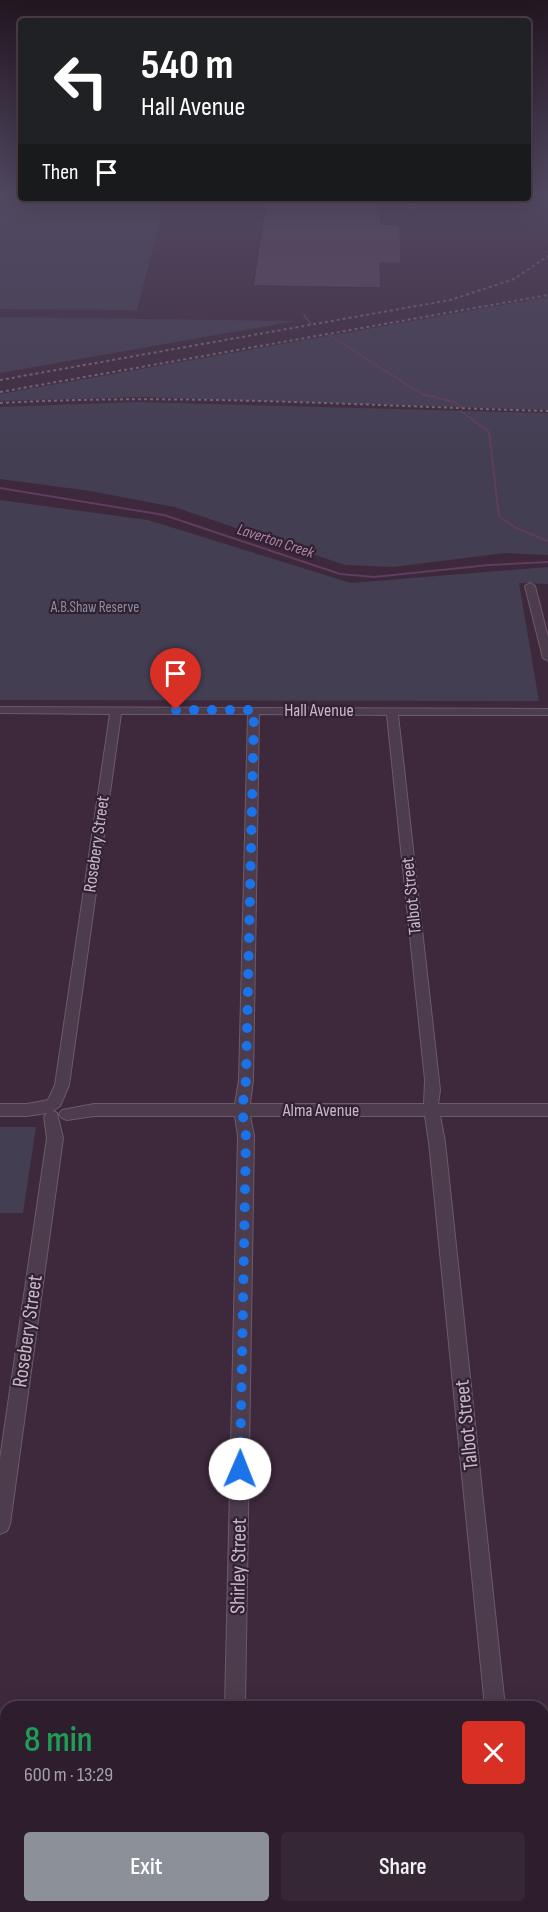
<!DOCTYPE html>
<meta charset="utf-8">
<style>
:root{--surface:#2e1e2d;--page:#362735;--text:#f1f3f6;--muted:#a7a2aa;--line:#493c49;--accent:#8c9099}
body{margin:0;font-family:"Sofia Sans Condensed",sans-serif;background:var(--page);color:var(--text);height:100vh;display:flex;flex-direction:column;font-size:22px;white-space:nowrap}
*{box-sizing:border-box;margin:0}
p{font-size:20px;color:var(--muted)}
.icon{flex:none;width:33px;height:33px;fill:none;stroke:currentColor;stroke-width:2;stroke-linecap:round;stroke-linejoin:round}
.map{position:relative;flex:1;overflow:hidden}
.details{position:absolute;left:0px;top:1701px;width:549px;height:212px;display:flex;flex-direction:column;background:var(--surface);border-radius:18px 18px 0 0;box-shadow:0 6px 24px #0002,0 0 0 2px var(--line)}
.details>*{flex:none}
.banner{position:absolute;left:18px;top:18px;width:513px;height:183px;border-radius:6px;box-shadow:0 6px 24px #0002,0 0 0 2px var(--line);background:#202124;color:#fff;overflow:hidden}
.pin{position:absolute;display:grid;place-items:center;width:51px;height:51px;color:#fff;margin:-62px -26px;border-radius:50% 50% 50% 0;rotate:-45deg;box-shadow:0 0 6px #0007}
.pin .icon{rotate:45deg}
.me{position:absolute;width:66px;margin:-33px;rotate:1deg;stroke-linejoin:round;filter:drop-shadow(0 0 4px #0008)}
.turn{display:flex;align-items:center;gap:21px;height:126px;padding:0 24px;font-size:27px}
.turn .icon{width:78px;height:78px;stroke-width:2.5}
.turn b{display:block;font-size:42px;line-height:51px}
.then{display:flex;align-items:center;height:57px;padding:0 24px;background:#0003;gap:12px;font-size:22px}
.round{display:grid;place-items:center;flex:none;width:63px;height:63px;border-radius:6px;background:var(--page)}
.headline{display:flex;align-items:center;justify-content:space-between;height:102px;padding:0 24px}
h1{font-size:36px;font-weight:600;line-height:45px;color:#1e9e55}
.primary-button{display:flex;gap:12px;margin-top:auto;padding:12px 24px}
.primary-button a{flex:1;height:69px;border-radius:6px;background:var(--accent);color:#fff;font-size:24px;font-weight:600;line-height:69px;text-align:center}
.primary-button a+a{background:var(--page);color:var(--text)}
.map>svg:first-child{display:block}
</style>
<div class="map">
<svg width="548" height="1912" viewBox="0 0 548 1912">
<rect width="100%" height="100%" fill="#3d283c"/>
<!-- green -->
<g fill="#443e53">
<path d="M 0,193 L 21,193 L 21,198 L 166,198 L 137,310 L 0,309 Z"/>
<path d="M 548,297 L 548,410 L 143,397 L 0,401 L 0,394 Z"/>
<path d="M 0,317 L 296,321 L 0,373 Z"/>
<path d="M 137,402 L 548,413 L 548,555 L 505,553 L 393,567 L 345,565 L 174,507 L 90,491 L 0,479 L 0,407 Z"/>
<path d="M 0,500 L 148,520 L 351,583 L 548,567 L 548,584 L 519,583 L 539,701 L 0,700 Z"/>
<path d="M 0,1127 L 36,1127 L 23,1213 L 0,1213 Z"/>
</g>
<g fill="none" stroke-linecap="round" stroke-linejoin="round">
<!-- stream -->
<g stroke="#603c5e" stroke-width="2">
<path d="M 304,315 L 311,324"/>
<path d="M 329,335 L 422,394 L 455,402 L 461,407"/>
<path d="M 461,411 L 489,432 L 499,516 L 514,527 L 548,541"/>
<path d="M 0,488 L 164,515 L 340,574 L 374,577 L 489,565 L 548,562"/>
</g>
</g>
<!-- building -->
<path fill="#5c455b" stroke="#342333" stroke-width="1.5" d="M 266,200 L 380,201 L 381,224 L 400,225 L 401,263 L 380,263 L 381,288 L 253,286 Z"/>
<g fill="none" stroke-linecap="round" stroke-linejoin="round">
<!-- minor casing -->
<g stroke="#6b5a6a" stroke-width="2">
<g id="minor">
<path d="M 409,198 L 415,198 L 415,208 L 410,207 Z"/>
<path d="M 530,583 L 535,586 L 548,637 L 548,661 L 543,658 L 525,586 Z"/>
<path d="M 0,707 L 548,709 L 548,715 L 398,715 L 440,1090 L 438,1104 L 548,1104 L 548,1116 L 440,1116 L 445,1142 L 505,1707 L 485,1707 L 429,1142 L 425,1116 L 250,1116 L 254,1136 L 245,1707 L 225,1707 L 238,1136 L 235,1116 L 94,1116 L 67,1120 L 62,1118 L 59,1114 L 62,1110 L 94,1104 L 235,1104 L 239,1080 L 248,714 L 121,714 L 69,1085 L 60,1106 L 53,1111 L 57,1113 L 63,1138 L 10,1524 L 7,1531 L 0,1534 L 0,1459 L 47,1138 L 44,1117 L 47,1113 L 27,1116 L 0,1116 L 0,1104 L 27,1104 L 48,1100 L 55,1085 L 110,714 L 0,713 ZM 259,714 L 387,715 L 425,1080 L 424,1104 L 250,1104 L 253,1080 Z"/>
<path d="M 220,1906 L 243,1906 L 242,1912 L 220,1912 Z"/>
<path d="M 504,1906 L 527,1906 L 527,1912 L 505,1912 Z"/>
</g>
</g>
<!-- minor -->
<use href="#minor" fill="#4d3c4c" fill-rule="evenodd"/>
<!-- rail -->
<g stroke="#7e6a7c" stroke-width="2" stroke-dasharray="3 3" stroke-linecap="butt">
<path d="M 0,380 L 450,300 L 514,279 L 548,256"/>
<path d="M 0,392 L 548,295"/>
<path d="M 0,403 C 182,393 366,406 548,411"/>
</g>
</g>
<!-- sky -->
<linearGradient id="sky" x2="0" y2="1"><stop stop-color="#221621"/><stop offset="0.42" stop-color="#514861"/><stop offset="1" stop-color="#514861" stop-opacity="0"/></linearGradient>
<rect width="548" height="461" fill="url(#sky)"/>
<g fill="none" stroke-linecap="round" stroke-linejoin="round">
<!-- route -->
<path stroke="#1a73e8" stroke-width="10" stroke-dasharray="0 18" d="M 176,710 L 254,710 L 246,1080 L 242,1110 L 246,1136 L 240,1469"/>
</g>
<g text-anchor="middle" stroke-width="4.5" stroke-linejoin="round" paint-order="stroke">
<!-- far-park labels -->
<g font-size="15" fill="#8790a6" stroke="#322131">
<text x="95" y="612">A.B.Shaw Reserve</text>
</g>
<!-- far-water labels -->
<g font-size="16" font-style="italic" fill="#ac84aa" stroke="#322131">
<text transform="translate(276 540) rotate(18)" y="6">Laverton Creek</text>
</g>
<!-- street labels -->
<g font-size="18" fill="#c8b8c7" stroke="#322131">
<text x="319" y="716">Hall Avenue</text>
<text transform="translate(96 844) rotate(-82)" y="6">Rosebery Street</text>
<text transform="translate(411 896) rotate(-96)" y="6">Talbot Street</text>
<text x="321" y="1116">Alma Avenue</text>
</g>
<!-- near-street labels -->
<g font-size="21" fill="#c8b8c7" stroke="#322131">
<text transform="translate(27 1331) rotate(-82)" y="7">Rosebery Street</text>
<text transform="translate(466 1425) rotate(-96)" y="7">Talbot Street</text>
<text transform="translate(238 1566) rotate(-89)" y="7">Shirley Street</text>
</g>
</g>
</svg>
<div class="pin" style="left:176px;top:710px;background:#d93025"><svg class="icon" aria-label="arrive" viewBox="0 0 24 24"><path d="M6 21V4h12l-3 4 3 4H6"/></svg></div>
<svg class="me" style="left:240px;top:1469px" viewBox="-20 -20 40 40"><circle r="19" fill="#fff"/><path d="M0-13L10 11 0 6-10 11z" fill="#1a73e8"/></svg>
<div class="banner">
<div class="turn"><svg class="icon" aria-label="left" viewBox="0 0 24 24"><path d="M17 20v-9H6M10 6l-5 5 5 5"/></svg><div><b>540 m</b>Hall Avenue</div></div>
<div class="then">Then<svg class="icon" aria-label="arrive" viewBox="0 0 24 24"><path d="M6 21V4h12l-3 4 3 4H6"/></svg></div>
</div>
<section class="details">
<div class="headline"><div><h1>8 min</h1><p>600 m · 13:29</p></div><a class="round" style="background:#d93025;color:#fff"><svg class="icon" aria-label="close" viewBox="0 0 24 24"><path d="M6 6l12 12M18 6L6 18"/></svg></a></div>
<div class="primary-button"><a>Exit</a><a>Share</a></div>
</section>
</div>
